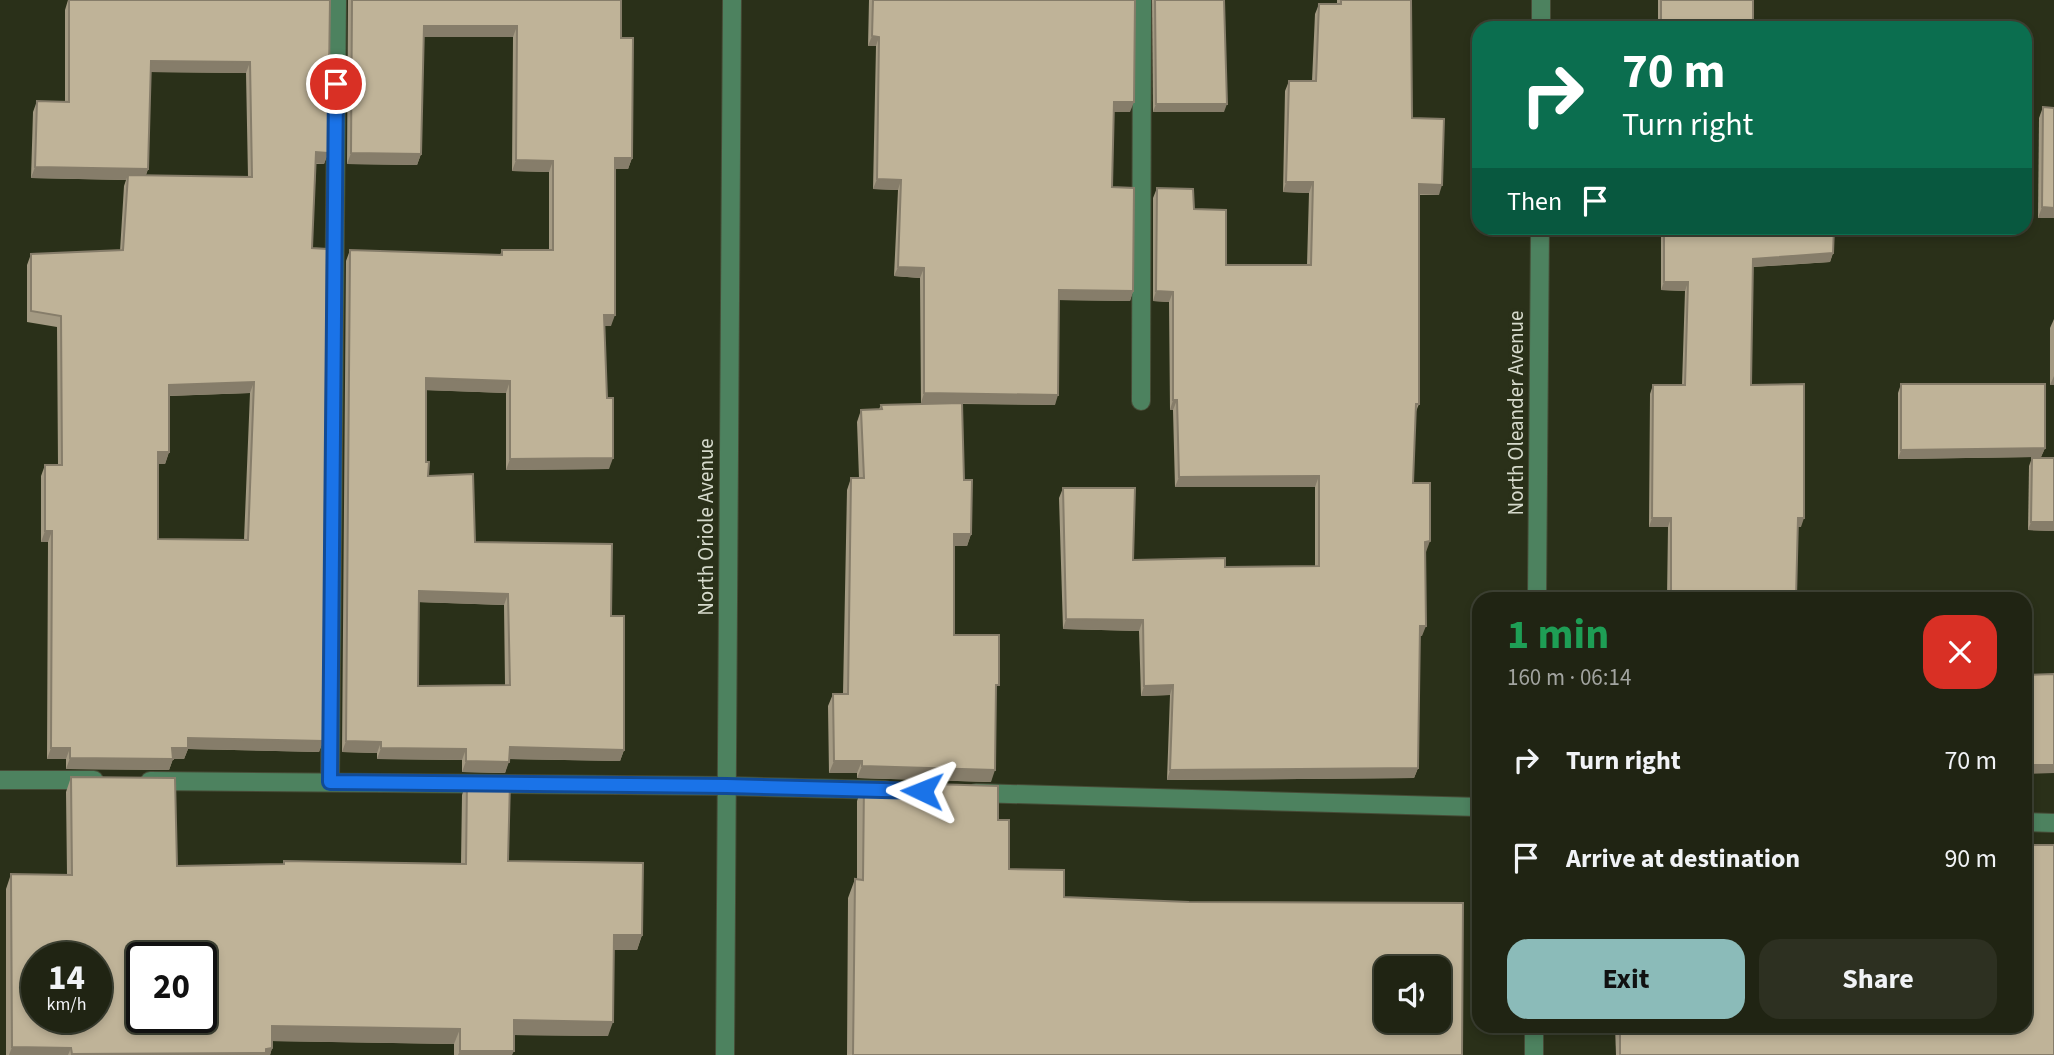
<!DOCTYPE html>
<meta charset="utf-8">
<style>
:root{--surface:#202413;--page:#2d3021;--text:#f1f3f6;--muted:#a2a4a0;--line:#3d4133;--accent:#8bbbb9}
body{margin:0;font-family:"Source Sans 3",sans-serif;background:var(--page);color:var(--text);height:100vh;display:flex;flex-direction:column;font-size:26px;white-space:nowrap}
*{box-sizing:border-box;margin:0}
p{font-size:23px;color:var(--muted)}
.icon{flex:none;width:38px;height:38px;fill:none;stroke:currentColor;stroke-width:2;stroke-linecap:round;stroke-linejoin:round}
.map{position:relative;flex:1;overflow:hidden}
.details{position:absolute;left:1472px;top:592px;width:560px;height:441px;display:flex;flex-direction:column;background:var(--surface);border-radius:21px;box-shadow:0 4px 10px #0003,0 0 0 2px var(--line)}
.details>*{flex:none}
.guide{position:absolute;left:1472px;top:21px;width:560px;height:214px;border-radius:21px;box-shadow:0 4px 10px #0003,0 0 0 2px var(--line);background:#0b6e4f;color:#fff;overflow:hidden}
.tools{position:absolute;left:1374px;top:956px;display:grid;gap:14px}
.tools a{display:grid;place-items:center;width:77px;height:77px;border-radius:14px;background:var(--surface);box-shadow:0 4px 10px #0003,0 0 0 2px var(--line);font-size:35px}
.speed{position:absolute;left:21px;top:942px;display:flex;gap:14px;font-size:35px;font-weight:700;text-align:center}
.speed>*{display:grid;place-content:center;width:91px;height:91px;border-radius:50%;background:var(--surface);box-shadow:0 4px 10px #0003,0 0 0 2px var(--line);line-height:1}
.speed small{font-size:18px;font-weight:400}
.speed .limit{border:4px solid #111;border-radius:10px;background:#fff;color:#111}
.pin{position:absolute;display:grid;place-items:center;width:60px;height:60px;color:#fff;margin:-30px;border:4px solid #fff;border-radius:50%;box-shadow:0 2px 7px #0007}
.me{position:absolute;width:77px;margin:-38px;rotate:272deg;stroke-linejoin:round;filter:drop-shadow(0 0 5px #0008)}
.turn{display:flex;align-items:center;gap:24px;height:147px;padding:0 35px;font-size:32px}
.turn .icon{width:91px;height:91px;stroke-width:2.5}
.turn b{display:block;font-size:49px;line-height:60px}
.then{display:flex;align-items:center;height:66px;padding:0 35px;background:#0003;gap:14px;font-size:26px}
.round{display:grid;place-items:center;flex:none;width:74px;height:74px;border-radius:21px;background:var(--page)}
.head{display:flex;align-items:center;justify-content:space-between;height:119px;padding:0 35px}
h1{font-size:42px;font-weight:700;line-height:52px;color:#1e9e55}
.action{display:flex;gap:14px;margin-top:auto;padding:14px 35px}
.action a{flex:1;height:80px;border-radius:21px;background:var(--accent);color:#111;font-size:28px;font-weight:700;line-height:80px;text-align:center}
.action a+a{background:var(--page);color:var(--text)}
ul{padding:0;list-style:none}
li{display:flex;align-items:center;gap:21px;height:98px;padding:0 35px}
li div{flex:1}
li b{display:block;font-size:26px}
li em{font-style:normal}
.map>svg:first-child{display:block}
</style>
<div class="map">
<svg width="2054" height="1055" viewBox="0 0 2054 1055">
<rect width="100%" height="100%" fill="#2a3019"/>
<g fill="none" stroke-linecap="round" stroke-linejoin="round">
<!-- minor casing -->
<g stroke="#464b36" stroke-width="20">
<g id="minor">
<path d="M 1541,28 L 1541,0"/>
<path d="M 1141,401 L 1142,0"/>
<path d="M 1537,598 L 1540,228"/>
<path d="M 0,780 L 94,780"/>
<path d="M 150,781 L 727,786 L 885,790"/>
<path d="M 330,782 L 337,0"/>
<path d="M 976,793 L 1479,807"/>
<path d="M 2025,822 L 2054,823"/>
<path d="M 725,1055 L 732,0"/>
<path d="M 1534,1055 L 1534,1026"/>
</g>
</g>
<!-- minor -->
<use href="#minor" stroke="#4d825f" stroke-width="18"/>
</g>
<!-- wall -->
<g fill="#a49a83" fill-rule="evenodd">
<path d="M 68,0 L 330,0 L 328,153 L 324,164 L 316,164 L 312,248 L 323,741 L 319,752 L 188,749 L 184,759 L 173,759 L 169,770 L 66,769 L 66,759 L 47,759 L 48,542 L 41,542 L 41,476 L 45,465 L 58,465 L 57,327 L 27,322 L 27,265 L 31,254 L 120,251 L 124,186 L 126,180 L 31,178 L 33,112 L 37,101 L 65,102 L 65,10 ZM 150,72 L 246,73 L 248,177 L 146,175 L 148,169 ZM 250,393 L 244,540 L 158,539 L 158,464 L 165,464 L 169,452 L 169,396 Z"/>
<path d="M 348,0 L 621,0 L 621,38 L 632,158 L 628,169 L 615,169 L 611,326 L 604,326 L 609,469 L 506,470 L 506,393 L 426,390 L 426,462 L 428,476 L 475,542 L 611,616 L 624,750 L 620,761 L 509,759 L 505,773 L 462,772 L 462,760 L 377,759 L 377,753 L 342,752 L 346,261 L 350,250 L 500,255 L 502,250 L 549,250 L 549,172 L 512,171 L 513,37 L 424,37 L 421,154 L 417,165 L 347,164 ZM 419,602 L 504,605 L 505,685 L 418,686 Z"/>
<path d="M 869,0 L 1135,0 L 1130,112 L 1114,112 L 1112,187 L 1133,291 L 1130,301 L 1059,300 L 1055,405 L 962,404 L 964,480 L 971,534 L 967,546 L 954,546 L 954,635 L 996,693 L 991,782 L 857,778 L 857,773 L 829,773 L 828,706 L 833,694 L 843,694 L 847,490 L 851,478 L 859,478 L 857,422 L 861,410 L 879,409 L 881,405 L 953,404 L 921,403 L 920,278 L 894,276 L 898,190 L 873,189 L 876,46 L 868,46 Z"/>
<path d="M 1152,0 L 1224,0 L 1224,112 L 1153,112 Z"/>
<path d="M 1337,0 L 1411,0 L 1412,118 L 1439,195 L 1419,195 L 1419,404 L 1415,414 L 1413,483 L 1426,552 L 1425,552 L 1422,636 L 1420,636 L 1418,768 L 1414,778 L 1167,780 L 1170,695 L 1141,696 L 1139,631 L 1063,629 L 1059,498 L 1063,488 L 1133,560 L 1225,567 L 1315,566 L 1315,487 L 1175,487 L 1173,410 L 1170,410 L 1169,302 L 1153,301 L 1153,198 L 1157,188 L 1194,209 L 1226,265 L 1307,265 L 1309,193 L 1283,192 L 1285,91 L 1289,81 L 1312,81 L 1315,14 L 1319,4 L 1337,4 Z"/>
<path d="M 1658,0 L 1753,0 L 1753,25 L 1846,28 L 1658,28 Z"/>
<path d="M 2043,107 L 2054,218 L 2038,218 L 2039,118 Z"/>
<path d="M 1661,228 L 1834,228 L 1833,253 L 1830,262 L 1753,267 L 1751,385 L 1801,527 L 1798,527 L 1796,598 L 1667,598 L 1668,527 L 1649,527 L 1650,394 L 1653,385 L 1682,385 L 1685,291 L 1661,290 Z"/>
<path d="M 2054,319 L 2054,385 L 2050,385 L 2050,328 Z"/>
<path d="M 1901,384 L 2045,448 L 2041,457 L 1898,459 L 1898,393 Z"/>
<path d="M 2032,458 L 2054,458 L 2054,531 L 2028,530 L 2029,466 Z"/>
<path d="M 71,777 L 177,866 L 283,864 L 284,861 L 461,864 L 462,795 L 467,780 L 508,861 L 642,935 L 637,950 L 614,950 L 608,1036 L 514,1035 L 512,1055 L 454,1055 L 454,1044 L 272,1041 L 272,1048 L 270,1055 L 6,1055 L 6,889 L 11,874 L 67,875 L 66,792 Z"/>
<path d="M 864,782 L 998,820 L 1009,869 L 1064,897 L 1462,1055 L 847,1055 L 848,898 L 855,879 L 857,879 L 857,801 Z"/>
<path d="M 1615,1026 L 2025,1026 L 2054,1055 L 1616,1055 Z"/>
</g>
<!-- shaded-wall -->
<g fill="#867d6a">
<path d="M 424,26 L 517,26 L 513,37 L 420,37 Z"/>
<path d="M 872,36 L 879,37 L 876,46 L 868,46 Z"/>
<path d="M 151,61 L 250,62 L 246,73 L 147,72 Z"/>
<path d="M 1114,102 L 1134,102 L 1130,112 L 1110,112 Z"/>
<path d="M 1156,104 L 1227,104 L 1224,112 L 1153,112 Z"/>
<path d="M 316,152 L 328,153 L 324,164 L 312,163 Z"/>
<path d="M 351,153 L 421,154 L 417,165 L 347,164 Z"/>
<path d="M 615,158 L 632,158 L 628,169 L 611,169 Z"/>
<path d="M 516,160 L 553,161 L 549,172 L 512,171 Z"/>
<path d="M 35,167 L 148,169 L 144,180 L 128,175 L 126,180 L 31,178 Z"/>
<path d="M 877,179 L 901,180 L 898,190 L 873,189 Z"/>
<path d="M 1286,182 L 1313,182 L 1309,193 L 1283,192 Z"/>
<path d="M 1419,184 L 1442,185 L 1439,195 L 1416,194 Z"/>
<path d="M 2042,207 L 2054,208 L 2054,218 L 2038,218 Z"/>
<path d="M 1833,253 L 1830,262 L 1750,267 L 1753,259 Z"/>
<path d="M 898,267 L 924,268 L 920,278 L 894,276 Z"/>
<path d="M 1664,282 L 1688,282 L 1685,291 L 1661,290 Z"/>
<path d="M 1059,290 L 1133,291 L 1130,301 L 1055,300 Z"/>
<path d="M 1156,291 L 1173,292 L 1169,302 L 1153,301 Z"/>
<path d="M 604,315 L 615,315 L 611,326 L 600,326 Z"/>
<path d="M 2054,376 L 2054,385 L 2050,385 Z"/>
<path d="M 426,378 L 510,381 L 506,393 L 422,390 Z"/>
<path d="M 254,382 L 250,393 L 165,396 L 169,385 Z"/>
<path d="M 924,393 L 1058,395 L 1055,405 L 921,403 Z"/>
<path d="M 1173,400 L 1177,400 L 1173,410 L 1170,410 Z"/>
<path d="M 2045,448 L 2041,457 L 1898,459 L 1901,450 Z"/>
<path d="M 158,452 L 169,452 L 165,464 L 154,464 Z"/>
<path d="M 613,458 L 609,469 L 506,470 L 510,459 Z"/>
<path d="M 1319,476 L 1315,487 L 1175,487 L 1179,477 Z"/>
<path d="M 1652,518 L 1671,518 L 1668,527 L 1649,527 Z"/>
<path d="M 1798,518 L 1804,518 L 1801,527 L 1795,527 Z"/>
<path d="M 2031,522 L 2054,522 L 2054,531 L 2028,530 Z"/>
<path d="M 45,531 L 52,531 L 48,542 L 41,542 Z"/>
<path d="M 954,534 L 971,534 L 967,546 L 950,546 Z"/>
<path d="M 1430,541 L 1426,552 L 1421,552 L 1425,542 Z"/>
<path d="M 419,591 L 508,594 L 504,605 L 415,602 Z"/>
<path d="M 1683,594 L 1682,598 L 1670,598 L 1671,596 Z"/>
<path d="M 1066,619 L 1143,620 L 1139,631 L 1063,629 Z"/>
<path d="M 1420,626 L 1426,626 L 1422,636 L 1417,636 Z"/>
<path d="M 1173,685 L 1170,695 L 1141,696 L 1144,686 Z"/>
<path d="M 188,738 L 323,741 L 319,752 L 188,749 L 184,759 L 168,759 L 173,759 L 169,770 L 66,769 L 70,758 L 172,748 Z"/>
<path d="M 346,741 L 381,742 L 377,753 L 342,752 Z"/>
<path d="M 510,747 L 624,750 L 620,761 L 506,759 Z"/>
<path d="M 51,748 L 70,748 L 66,759 L 47,759 Z"/>
<path d="M 381,748 L 466,749 L 462,760 L 377,759 Z"/>
<path d="M 466,761 L 509,762 L 505,773 L 462,772 Z"/>
<path d="M 834,761 L 862,761 L 857,773 L 829,773 Z"/>
<path d="M 2025,765 L 2054,765 L 2054,773 L 2025,774 Z"/>
<path d="M 862,766 L 995,770 L 991,782 L 857,778 Z"/>
<path d="M 1418,768 L 1414,778 L 1167,780 L 1170,770 Z"/>
<path d="M 614,935 L 642,935 L 637,950 L 609,950 Z"/>
<path d="M 514,1020 L 613,1022 L 608,1036 L 509,1035 Z"/>
<path d="M 272,1026 L 460,1029 L 454,1044 L 267,1041 Z"/>
<path d="M 12,1047 L 71,1048 L 68,1055 L 9,1055 Z"/>
<path d="M 272,1048 L 270,1055 L 71,1055 L 72,1054 Z"/>
<path d="M 460,1051 L 514,1051 L 512,1055 L 458,1055 Z"/>
</g>
<!-- building -->
<g fill="#bfb398" stroke="#867d6a" stroke-width="2" fill-rule="evenodd">
<path d="M 69,0 L 330,0 L 328,153 L 316,152 L 312,248 L 327,249 L 323,741 L 188,738 L 188,748 L 172,748 L 173,759 L 70,758 L 70,748 L 51,748 L 52,531 L 45,531 L 45,465 L 62,465 L 61,316 L 31,311 L 31,254 L 123,250 L 128,175 L 252,177 L 250,62 L 151,61 L 148,169 L 35,167 L 37,101 L 69,102 ZM 254,382 L 248,540 L 158,539 L 158,452 L 169,452 L 169,385 Z"/>
<path d="M 352,0 L 621,0 L 621,38 L 633,38 L 632,158 L 615,158 L 615,315 L 604,315 L 607,398 L 613,398 L 613,458 L 510,459 L 510,381 L 426,378 L 426,462 L 429,462 L 428,476 L 473,474 L 475,542 L 612,544 L 611,616 L 624,616 L 624,750 L 510,747 L 509,762 L 466,761 L 466,749 L 381,748 L 381,742 L 346,741 L 350,250 L 502,255 L 502,250 L 553,250 L 553,161 L 516,160 L 517,26 L 424,26 L 421,154 L 351,153 ZM 419,591 L 508,594 L 510,685 L 418,686 Z"/>
<path d="M 873,0 L 1135,0 L 1134,102 L 1114,102 L 1112,187 L 1134,188 L 1133,291 L 1059,290 L 1058,395 L 924,393 L 924,268 L 898,267 L 901,180 L 877,179 L 879,37 L 872,36 Z"/>
<path d="M 1155,0 L 1224,0 L 1227,104 L 1156,104 Z"/>
<path d="M 1341,0 L 1411,0 L 1412,118 L 1444,119 L 1442,185 L 1419,184 L 1419,404 L 1416,404 L 1413,483 L 1430,483 L 1430,541 L 1425,542 L 1426,626 L 1420,626 L 1418,768 L 1170,770 L 1173,685 L 1144,686 L 1143,620 L 1066,619 L 1063,488 L 1135,488 L 1133,560 L 1225,558 L 1225,567 L 1319,566 L 1319,476 L 1179,477 L 1177,400 L 1173,400 L 1173,292 L 1156,291 L 1157,188 L 1193,189 L 1194,209 L 1226,210 L 1226,265 L 1311,265 L 1313,182 L 1286,182 L 1289,81 L 1316,81 L 1319,4 L 1341,4 Z"/>
<path d="M 1661,0 L 1753,0 L 1753,25 L 1845,22 L 1846,28 L 1661,28 Z"/>
<path d="M 2043,107 L 2054,108 L 2054,208 L 2042,207 Z"/>
<path d="M 1664,228 L 1834,228 L 1833,253 L 1753,259 L 1751,385 L 1804,384 L 1804,518 L 1798,518 L 1796,598 L 1683,598 L 1683,594 L 1671,596 L 1671,518 L 1652,518 L 1653,385 L 1685,385 L 1688,282 L 1664,282 Z"/>
<path d="M 1901,384 L 2045,384 L 2045,448 L 1901,450 Z"/>
<path d="M 962,403 L 964,480 L 972,480 L 971,534 L 954,534 L 954,635 L 999,635 L 999,685 L 996,685 L 995,770 L 862,766 L 862,761 L 834,761 L 833,694 L 848,694 L 851,478 L 864,478 L 861,410 L 882,409 L 881,405 Z"/>
<path d="M 2032,458 L 2054,458 L 2054,522 L 2031,522 Z"/>
<path d="M 2054,674 L 2054,765 L 2025,765 L 2025,675 Z"/>
<path d="M 71,777 L 175,778 L 177,866 L 284,864 L 284,861 L 466,864 L 467,780 L 510,781 L 508,861 L 643,863 L 642,935 L 614,935 L 613,1022 L 514,1020 L 514,1051 L 460,1051 L 460,1029 L 272,1026 L 272,1048 L 266,1049 L 266,1053 L 72,1054 L 71,1048 L 12,1047 L 11,874 L 72,875 ZM 37,957 L 96,957 L 96,1017 L 37,1017 ZM 142,957 L 201,957 L 201,1017 L 142,1017 Z"/>
<path d="M 864,782 L 998,786 L 998,820 L 1009,820 L 1009,869 L 1064,870 L 1064,897 L 1189,902 L 1463,903 L 1462,1055 L 853,1055 L 855,879 L 863,880 ZM 1386,968 L 1438,968 L 1438,1020 L 1386,1020 Z"/>
<path d="M 2025,845 L 2054,845 L 2054,1055 L 1620,1055 L 1620,1026 L 2025,1026 Z"/>
</g>
<g fill="none" stroke-linecap="round" stroke-linejoin="round">
<!-- route casing -->
<g stroke="#114b97" stroke-width="18">
<path id="route" d="M 336,84 L 330,782 L 727,786 L 922,791"/>
</g>
<!-- route -->
<use href="#route" stroke="#1a73e8" stroke-width="12"/>
</g>
<g text-anchor="middle" stroke-width="7" stroke-linejoin="round" paint-order="stroke">
<!-- street labels -->
<g font-size="21" fill="#d6dacc" stroke="#2a3019">
<text transform="translate(1516 413) rotate(-90)" y="7">North Oleander Avenue</text>
<text transform="translate(706 527) rotate(-90)" y="7">North Oriole Avenue</text>
</g>
</g>
</svg>
<div class="tools">
<a><svg class="icon" aria-label="sound" viewBox="0 0 24 24"><path d="M4 9h4l5-4v14l-5-4H4zM17 9q2 3 0 6"/></svg></a>
</div>
<div class="speed"><div>14<small>km/h</small></div><div class="limit">20</div></div>
<div class="pin" style="left:336px;top:84px;background:#d93025"><svg class="icon" aria-label="arrive" viewBox="0 0 24 24"><path d="M6 21V4h12l-3 4 3 4H6"/></svg></div>
<svg class="me" style="left:922px;top:791px" viewBox="-20 -20 40 40"><path d="M0-17L14 15 0 8-14 15z" fill="#1a73e8" stroke="#fff" stroke-width="4"/></svg>
<div class="guide">
<div class="turn"><svg class="icon" aria-label="right" viewBox="0 0 24 24"><path d="M7 20v-9h11M14 6l5 5-5 5"/></svg><div><b>70 m</b>Turn right</div></div>
<div class="then">Then<svg class="icon" aria-label="arrive" viewBox="0 0 24 24"><path d="M6 21V4h12l-3 4 3 4H6"/></svg></div>
</div>
<section class="details">
<div class="head"><div><h1>1 min</h1><p>160 m · 06:14</p></div><a class="round" style="background:#d93025;color:#fff"><svg class="icon" aria-label="close" viewBox="0 0 24 24"><path d="M6 6l12 12M18 6L6 18"/></svg></a></div>
<ul>
<li><svg class="icon" aria-label="right" viewBox="0 0 24 24"><path d="M7 20v-9h11M14 6l5 5-5 5"/></svg><div><b>Turn right</b></div><em>70 m</em></li>
<li><svg class="icon" aria-label="arrive" viewBox="0 0 24 24"><path d="M6 21V4h12l-3 4 3 4H6"/></svg><div><b>Arrive at destination</b></div><em>90 m</em></li>
</ul>
<div class="action"><a>Exit</a><a>Share</a></div>
</section>
</div>
